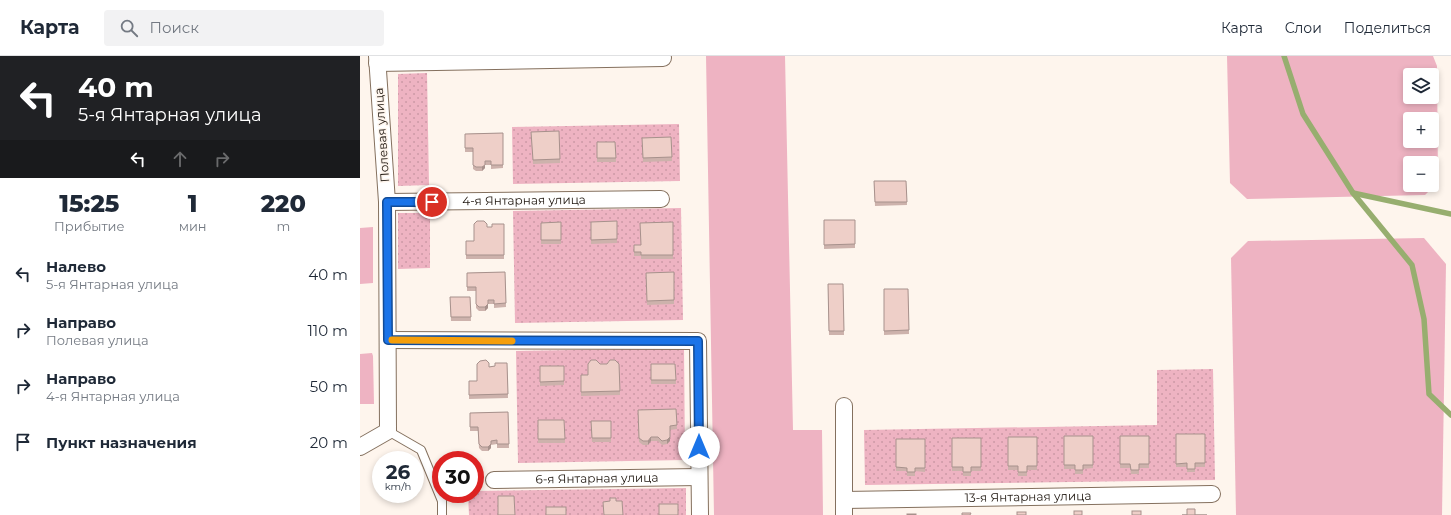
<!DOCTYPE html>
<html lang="ru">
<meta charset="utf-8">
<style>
:root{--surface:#fff;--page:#f2f2f3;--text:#1f2937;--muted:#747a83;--line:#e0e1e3}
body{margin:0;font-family:Montserrat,sans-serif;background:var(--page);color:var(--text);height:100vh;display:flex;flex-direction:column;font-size:15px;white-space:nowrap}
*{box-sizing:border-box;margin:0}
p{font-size:13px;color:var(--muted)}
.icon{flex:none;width:22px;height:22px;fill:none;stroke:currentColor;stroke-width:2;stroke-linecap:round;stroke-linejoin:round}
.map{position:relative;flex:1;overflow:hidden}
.sheet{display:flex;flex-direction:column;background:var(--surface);width:360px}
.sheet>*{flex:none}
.top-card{background:#202124;color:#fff;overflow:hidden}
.fabs{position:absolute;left:1043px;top:12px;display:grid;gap:8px}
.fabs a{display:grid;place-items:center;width:36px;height:36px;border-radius:4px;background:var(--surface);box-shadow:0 2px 6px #0003;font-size:20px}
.speed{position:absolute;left:12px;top:395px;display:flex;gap:8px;font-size:20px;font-weight:700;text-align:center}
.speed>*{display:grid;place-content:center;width:52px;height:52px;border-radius:50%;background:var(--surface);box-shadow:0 2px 6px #0003;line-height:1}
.speed small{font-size:10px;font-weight:400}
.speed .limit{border:6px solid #d22;background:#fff;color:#111}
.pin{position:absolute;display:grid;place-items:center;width:34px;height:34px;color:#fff;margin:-17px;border:2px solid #fff;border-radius:50%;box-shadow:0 1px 4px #0007}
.me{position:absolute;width:44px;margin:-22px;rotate:0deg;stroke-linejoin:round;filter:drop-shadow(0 0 3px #0008)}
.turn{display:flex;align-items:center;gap:14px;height:84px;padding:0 12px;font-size:18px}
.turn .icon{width:52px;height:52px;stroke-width:2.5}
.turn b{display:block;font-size:28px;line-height:34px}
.lanes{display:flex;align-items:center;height:38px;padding:0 12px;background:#0003;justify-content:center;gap:20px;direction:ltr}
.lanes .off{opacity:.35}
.eta{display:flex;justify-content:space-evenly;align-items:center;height:68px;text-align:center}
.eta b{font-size:24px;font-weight:800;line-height:28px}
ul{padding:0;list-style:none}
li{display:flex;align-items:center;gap:12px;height:56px;padding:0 12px}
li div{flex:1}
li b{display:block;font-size:15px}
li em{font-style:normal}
header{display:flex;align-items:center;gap:24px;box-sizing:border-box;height:56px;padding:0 20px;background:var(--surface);border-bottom:1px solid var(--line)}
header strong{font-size:19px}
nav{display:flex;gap:22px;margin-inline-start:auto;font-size:14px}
.search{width:280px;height:36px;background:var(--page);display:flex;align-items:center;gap:10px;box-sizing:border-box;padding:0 14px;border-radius:4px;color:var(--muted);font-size:15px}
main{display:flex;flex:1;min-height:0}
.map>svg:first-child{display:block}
</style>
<header>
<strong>Карта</strong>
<div class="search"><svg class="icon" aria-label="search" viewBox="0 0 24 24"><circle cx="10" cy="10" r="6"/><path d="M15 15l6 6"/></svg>Поиск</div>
<nav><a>Карта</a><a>Слои</a><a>Поделиться</a></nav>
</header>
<main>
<section class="sheet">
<div class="top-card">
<div class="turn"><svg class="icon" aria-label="left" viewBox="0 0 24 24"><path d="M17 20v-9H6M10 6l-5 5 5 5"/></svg><div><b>40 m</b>5-я Янтарная улица</div></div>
<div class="lanes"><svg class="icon" aria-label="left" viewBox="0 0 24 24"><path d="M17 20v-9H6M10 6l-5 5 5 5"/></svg><svg class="icon off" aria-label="ahead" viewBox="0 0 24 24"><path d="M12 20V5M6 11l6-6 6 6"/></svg><svg class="icon off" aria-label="right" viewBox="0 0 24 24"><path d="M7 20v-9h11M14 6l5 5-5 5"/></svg></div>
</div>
<div class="eta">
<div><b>15:25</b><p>Прибытие</p></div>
<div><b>1</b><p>мин</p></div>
<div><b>220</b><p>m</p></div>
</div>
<ul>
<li><svg class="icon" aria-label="left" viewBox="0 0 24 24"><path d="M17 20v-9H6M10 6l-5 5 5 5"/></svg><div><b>Налево</b><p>5-я Янтарная улица</p></div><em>40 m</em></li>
<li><svg class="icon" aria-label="right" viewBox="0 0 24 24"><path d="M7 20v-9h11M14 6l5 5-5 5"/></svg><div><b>Направо</b><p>Полевая улица</p></div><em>110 m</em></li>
<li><svg class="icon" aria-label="right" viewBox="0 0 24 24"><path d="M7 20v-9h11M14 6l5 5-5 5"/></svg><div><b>Направо</b><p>4-я Янтарная улица</p></div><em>50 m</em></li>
<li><svg class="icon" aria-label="arrive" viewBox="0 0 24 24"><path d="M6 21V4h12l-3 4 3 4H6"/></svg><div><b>Пункт назначения</b></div><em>20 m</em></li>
</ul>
</section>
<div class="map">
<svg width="1091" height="459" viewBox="0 0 1091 459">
<defs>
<pattern id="park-dots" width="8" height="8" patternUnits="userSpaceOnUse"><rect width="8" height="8" fill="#eeb3c2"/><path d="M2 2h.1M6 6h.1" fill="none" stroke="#cc99a6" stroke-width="1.8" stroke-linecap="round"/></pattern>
</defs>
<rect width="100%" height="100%" fill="#fef5ed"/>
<!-- grass -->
<g fill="#eeb3c2" fill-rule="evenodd">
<path d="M 346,0 L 425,0 L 433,374 L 462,374 L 463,459 L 354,459 Z"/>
<path d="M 867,0 L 1073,0 L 1077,10 L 1078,126 L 1065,139 L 887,143 L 870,127 ZM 1050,19 L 1072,19 L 1072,41 L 1050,41 ZM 1050,63 L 1072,63 L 1072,85 L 1050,85 ZM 1050,107 L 1072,107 L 1072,129 L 1050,129 Z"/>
<path d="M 13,171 L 13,227 L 0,228 L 0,172 Z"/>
<path d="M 1064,182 L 1086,208 L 1082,459 L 876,459 L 871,202 L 888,185 Z"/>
<path d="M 12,297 L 13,300 L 14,348 L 0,348 L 0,298 Z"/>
</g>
<!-- park -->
<g fill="url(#park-dots)">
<path d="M 67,17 L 69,129 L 38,130 L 38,18 Z"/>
<path d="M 319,68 L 320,125 L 153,128 L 152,71 Z"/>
<path d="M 321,152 L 323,264 L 155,267 L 153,155 Z"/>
<path d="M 38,157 L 70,157 L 70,212 L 38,213 Z"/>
<path d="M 324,292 L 325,404 L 158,407 L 156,295 Z"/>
<path d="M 853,313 L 855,424 L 505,429 L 504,374 L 797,369 L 797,314 Z"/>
<path d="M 326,432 L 326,459 L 109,459 L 108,438 L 115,438 L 115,435 Z"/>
</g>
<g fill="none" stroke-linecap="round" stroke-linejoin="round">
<!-- stream -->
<g stroke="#97ae6f" stroke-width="5.5">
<path d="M 924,0 L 943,58 L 993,137 L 1052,209 L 1064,263 L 1069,338 L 1091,359"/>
<path d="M 993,137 L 1091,158"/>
</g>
<!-- service casing -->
<g stroke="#84705e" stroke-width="10">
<path id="service" d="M 28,375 L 61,394 L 82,445 L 82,459"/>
</g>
<!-- minor casing -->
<g stroke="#84705e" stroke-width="18">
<g id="minor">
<path d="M 17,7 L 303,2"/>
<path id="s1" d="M 27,146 L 301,143"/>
<path d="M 28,284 L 338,285 L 340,459"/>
<path d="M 0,391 L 28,375 L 27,146 L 17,0"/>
<path id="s2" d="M 134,424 L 339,421"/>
<path id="s3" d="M 484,444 L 852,438"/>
<path d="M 484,459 L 484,350"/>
</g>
</g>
<!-- service -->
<use href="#service" stroke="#fff" stroke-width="8"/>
<!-- minor -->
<use href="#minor" stroke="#fff" stroke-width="16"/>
</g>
<!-- wall -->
<g fill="#cdb2ac">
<path d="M 171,76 L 200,103 L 200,107 L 173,108 Z"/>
<path d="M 143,77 L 143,112 L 131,113 L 131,109 L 125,109 L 125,112 L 122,115 L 116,115 L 113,113 L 113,96 L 105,96 L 105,78 Z"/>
<path d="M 311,81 L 312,105 L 283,106 L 282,82 Z"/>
<path d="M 237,86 L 255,86 L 256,106 L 237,106 Z"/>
<path d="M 514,125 L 546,125 L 547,149 L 515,150 Z"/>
<path d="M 464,164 L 495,188 L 495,192 L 464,193 Z"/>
<path d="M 257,165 L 257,187 L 231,188 L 231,166 Z"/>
<path d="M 201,166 L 201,188 L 181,188 L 181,167 Z"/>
<path d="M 313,166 L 313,203 L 281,203 L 281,200 L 274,200 L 274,193 L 281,189 Z"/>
<path d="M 144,168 L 144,203 L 106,203 L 106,185 L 114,185 L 127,171 L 132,171 Z"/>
<path d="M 145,216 L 146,251 L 134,252 L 134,248 L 128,248 L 128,252 L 125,255 L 119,255 L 116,252 L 116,235 L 107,235 L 107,217 Z"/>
<path d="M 314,216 L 314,248 L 287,249 L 286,217 Z"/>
<path d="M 468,228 L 483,228 L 484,279 L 469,279 Z"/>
<path d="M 524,233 L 548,233 L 549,278 L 524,279 Z"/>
<path d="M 90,241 L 110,241 L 111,265 L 91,265 Z"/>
<path d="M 147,307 L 148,342 L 109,343 L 109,325 L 117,325 L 129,311 L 135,310 Z"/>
<path d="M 240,308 L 259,308 L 260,339 L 221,340 L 221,319 L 228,319 Z"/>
<path d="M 291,308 L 315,308 L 316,328 L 291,328 Z"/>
<path d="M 180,310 L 204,310 L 204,329 L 180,330 Z"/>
<path d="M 316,353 L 317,373 L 310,374 L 310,385 L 307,388 L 302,389 L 298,385 L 291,385 L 288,389 L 283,389 L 279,386 L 278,354 Z"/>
<path d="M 148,356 L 149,392 L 137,392 L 137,388 L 131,389 L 131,392 L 128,395 L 122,395 L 119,392 L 118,375 L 110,375 L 110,357 Z"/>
<path d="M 178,364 L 205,383 L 205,387 L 178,387 Z"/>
<path d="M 231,365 L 251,365 L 251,386 L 232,386 Z"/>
<path d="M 816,378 L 845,378 L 845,411 L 835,411 L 835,416 L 827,416 L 827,411 L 816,411 Z"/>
<path d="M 704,380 L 733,380 L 733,412 L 723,413 L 723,418 L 715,418 L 715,413 L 704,413 Z"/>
<path d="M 760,380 L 789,380 L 789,412 L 779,412 L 779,418 L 771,418 L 770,412 L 760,412 Z"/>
<path d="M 648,381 L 677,381 L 677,414 L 667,414 L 667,420 L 658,420 L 658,414 L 648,414 Z"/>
<path d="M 592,382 L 621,382 L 621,415 L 611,415 L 611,420 L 603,420 L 603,415 L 592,415 Z"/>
<path d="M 536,383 L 565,383 L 565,416 L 555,415 L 555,420 L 547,420 L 547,415 L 536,415 Z"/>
</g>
<!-- shaded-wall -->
<g fill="#a7918c">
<path d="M 125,109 L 125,112 L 122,115 L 122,111 Z"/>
<path d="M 128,248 L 128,252 L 125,255 L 125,251 Z"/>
<path d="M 291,381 L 291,385 L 288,389 L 288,385 Z"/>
<path d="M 310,381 L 310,385 L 307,388 L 307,384 Z"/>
<path d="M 131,388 L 131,392 L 128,395 L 128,391 Z"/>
</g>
<!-- building -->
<g fill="#eecfc8" stroke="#a7918c">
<path d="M 199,75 L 200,103 L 173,104 L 171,76 Z"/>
<path d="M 143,77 L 143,109 L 131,109 L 131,105 L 125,105 L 125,109 L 122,111 L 116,111 L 113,109 L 113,92 L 105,92 L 105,78 Z"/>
<path d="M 311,81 L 312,101 L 283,102 L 282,82 Z"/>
<path d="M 237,86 L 255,86 L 256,102 L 237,102 Z"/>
<path d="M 514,125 L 546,125 L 547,146 L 515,146 Z"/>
<path d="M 464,164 L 495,164 L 495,188 L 464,189 Z"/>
<path d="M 117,165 L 124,165 L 127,168 L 127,171 L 132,171 L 132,168 L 144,168 L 144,199 L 106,199 L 106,185 L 114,185 L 114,168 Z"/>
<path d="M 257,165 L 257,183 L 231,184 L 231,166 Z"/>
<path d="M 201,166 L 201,184 L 181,184 L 181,167 Z"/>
<path d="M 313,166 L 313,199 L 281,199 L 281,196 L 274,196 L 274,189 L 281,189 L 280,167 Z"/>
<path d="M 145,216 L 146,247 L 134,248 L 134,244 L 128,244 L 128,248 L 125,251 L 119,251 L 116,248 L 116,231 L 107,231 L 107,217 Z"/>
<path d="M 314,216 L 314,244 L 287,245 L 286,217 Z"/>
<path d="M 468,228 L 483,228 L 484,275 L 469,275 Z"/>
<path d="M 524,233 L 548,233 L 549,274 L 524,275 Z"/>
<path d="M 90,241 L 110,241 L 111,261 L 91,261 Z"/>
<path d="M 126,304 L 129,307 L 129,311 L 135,310 L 135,307 L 147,307 L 148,338 L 109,339 L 109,325 L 117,325 L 117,308 L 120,305 Z"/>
<path d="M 231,304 L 236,304 L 240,308 L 247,308 L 250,304 L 255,304 L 259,308 L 260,335 L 221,336 L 221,319 L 228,319 L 228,308 Z"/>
<path d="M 291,308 L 315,308 L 316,324 L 291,324 Z"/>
<path d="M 180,310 L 204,310 L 204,325 L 180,326 Z"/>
<path d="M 316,353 L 317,369 L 310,370 L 310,381 L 307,384 L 302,385 L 298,381 L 291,381 L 288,385 L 283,385 L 279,382 L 278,354 Z"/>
<path d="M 148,356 L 149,388 L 137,388 L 137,384 L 131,385 L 131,388 L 128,391 L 122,391 L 119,388 L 118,371 L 110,371 L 110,357 Z"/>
<path d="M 178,364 L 204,364 L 205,383 L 178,383 Z"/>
<path d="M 231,365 L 251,365 L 251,382 L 232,382 Z"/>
<path d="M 816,378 L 845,378 L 845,407 L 835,407 L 835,413 L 827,413 L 827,407 L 816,408 Z"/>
<path d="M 704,380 L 733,380 L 733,409 L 723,409 L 723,414 L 715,414 L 715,409 L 704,409 Z"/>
<path d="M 760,380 L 789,380 L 789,408 L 779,408 L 779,414 L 771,414 L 770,408 L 760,408 Z"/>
<path d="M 648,381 L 677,381 L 677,410 L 667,410 L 667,416 L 658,416 L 658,410 L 648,410 Z"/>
<path d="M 592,382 L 621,382 L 621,411 L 611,411 L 611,416 L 603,416 L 603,411 L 592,411 Z"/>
<path d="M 536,383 L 565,383 L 565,412 L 555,412 L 555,416 L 547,416 L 547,412 L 536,411 Z"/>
<path d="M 138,440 L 154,440 L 155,459 L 138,459 Z"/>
<path d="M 250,442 L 256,442 L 256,445 L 262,445 L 263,459 L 244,459 L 243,446 L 250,445 Z"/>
<rect x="299" y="448" width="19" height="11"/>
<rect x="186" y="451" width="20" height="8"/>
<path d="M 827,453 L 835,453 L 835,459 L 847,459 L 822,459 L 827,459 Z"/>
<rect x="714" y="455" width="8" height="4"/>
<rect x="772" y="455" width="9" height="4"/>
<rect x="657" y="456" width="9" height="3"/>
<path d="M 602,457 L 611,457 L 610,459 L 602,459 Z"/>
<rect x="547" y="458" width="9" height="1"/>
</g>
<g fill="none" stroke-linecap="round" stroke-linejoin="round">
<!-- route casing -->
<g stroke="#114b97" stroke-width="10">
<path id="route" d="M 72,146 L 27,146 L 28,284 L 338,285 L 339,391"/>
</g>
<!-- route -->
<use href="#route" stroke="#1a73e8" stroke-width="7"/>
<!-- slow -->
<path stroke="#f59e0b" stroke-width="7" d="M 32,284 L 152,285"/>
</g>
<g text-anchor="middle" stroke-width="3" stroke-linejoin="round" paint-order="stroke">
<!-- street labels -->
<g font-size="12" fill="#1d150e" stroke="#fef5ed">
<text transform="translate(22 79) rotate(-94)" y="4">Полевая улица</text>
<text dy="4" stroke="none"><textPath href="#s1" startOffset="137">4-я Янтарная улица</textPath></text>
<text dy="4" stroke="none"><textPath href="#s2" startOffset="103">6-я Янтарная улица</textPath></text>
<text dy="4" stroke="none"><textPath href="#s3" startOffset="184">13-я Янтарная улица</textPath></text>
</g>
</g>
</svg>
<div class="fabs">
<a><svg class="icon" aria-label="layers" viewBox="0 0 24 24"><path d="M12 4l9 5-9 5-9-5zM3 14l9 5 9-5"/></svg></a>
<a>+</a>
<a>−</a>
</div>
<div class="speed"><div>26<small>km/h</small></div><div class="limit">30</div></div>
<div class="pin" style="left:72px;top:146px;background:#d93025"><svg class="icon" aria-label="arrive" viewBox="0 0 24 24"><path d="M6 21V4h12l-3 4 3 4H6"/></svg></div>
<svg class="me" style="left:339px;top:391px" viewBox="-20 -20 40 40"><circle r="19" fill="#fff"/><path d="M0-13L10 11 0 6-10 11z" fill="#1a73e8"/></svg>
</div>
</main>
